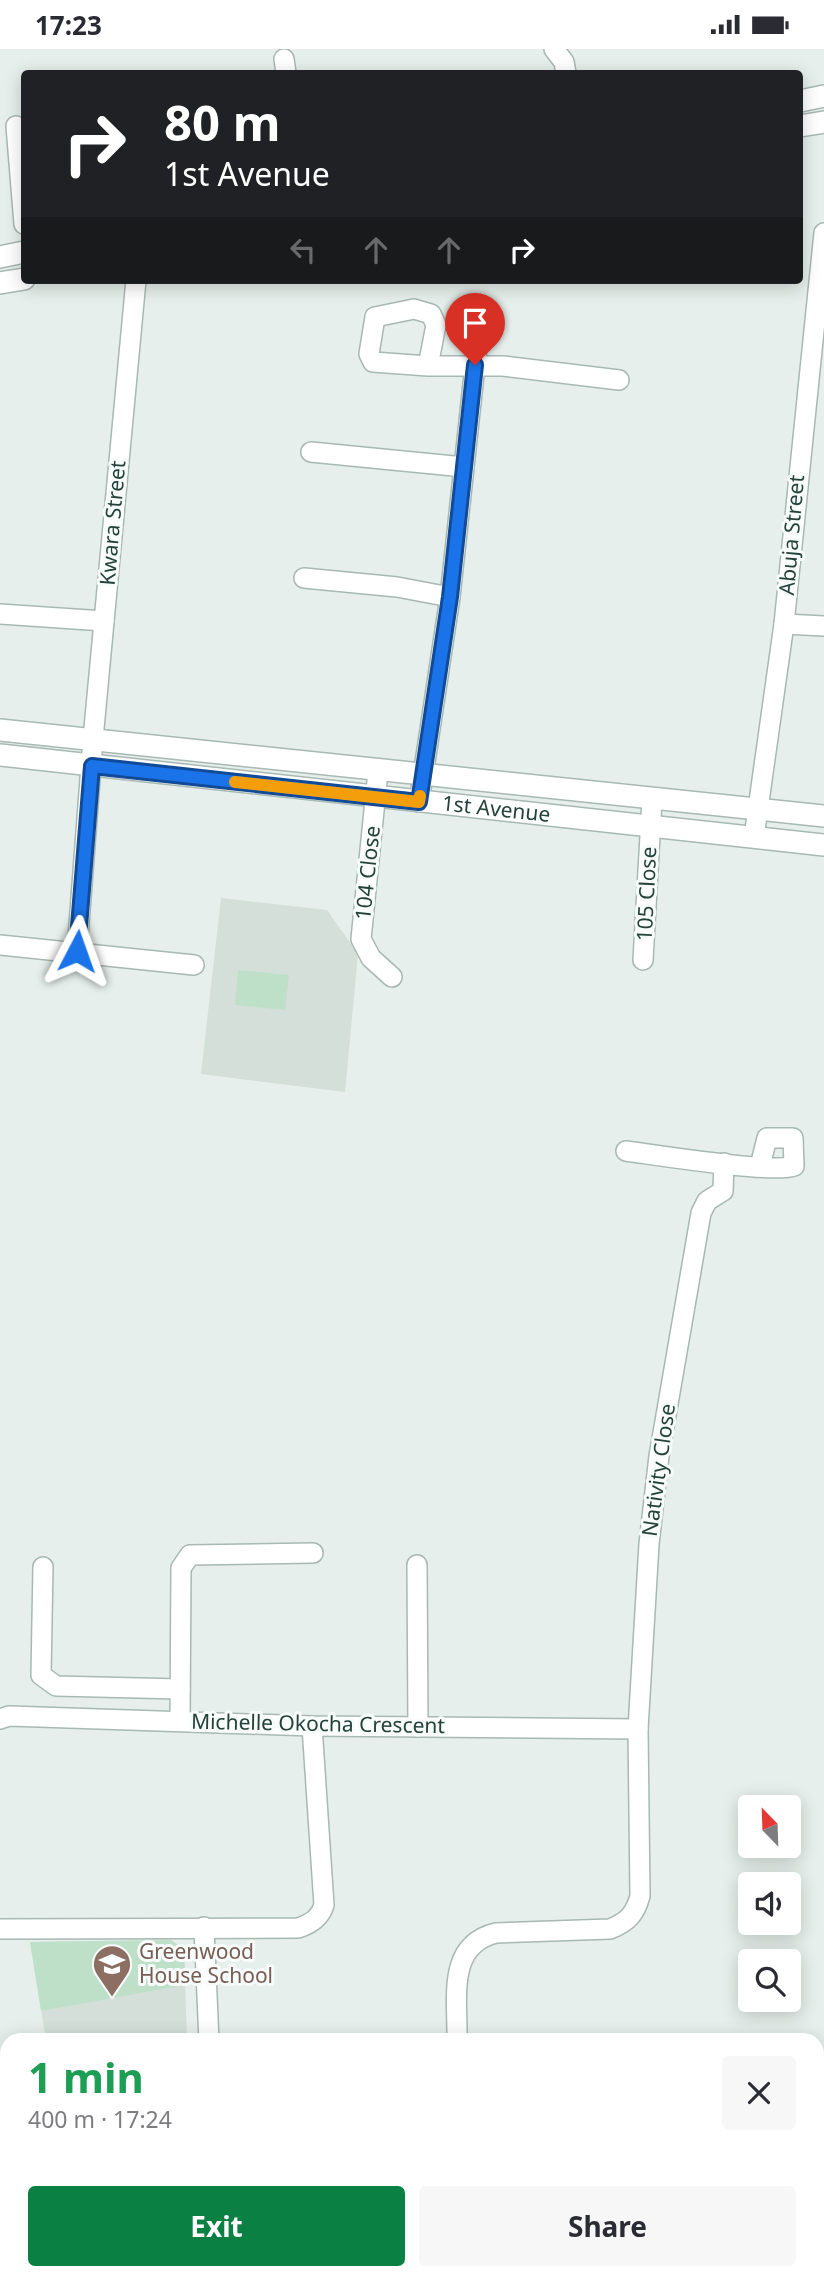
<!DOCTYPE html>
<meta charset="utf-8">
<style>
:root{--surface:#fff;--page:#f7f7f7;--text:#2b2b33;--muted:#7c7c81;--accent:#0b8043}
body{margin:0;font-family:"Noto Sans",sans-serif;background:var(--page);color:var(--text);height:100vh;display:flex;flex-direction:column;font-size:26px;white-space:nowrap}
*{box-sizing:border-box;margin:0}
p{font-size:23px;color:var(--muted)}
.icon{flex:none;width:38px;height:38px;fill:none;stroke:currentColor;stroke-width:2;stroke-linecap:round;stroke-linejoin:round}
.map{position:relative;flex:1;overflow:hidden}
.sheet{position:absolute;left:0px;top:1984px;width:824px;height:247px;display:flex;flex-direction:column;background:var(--surface);border-radius:21px 21px 0 0;box-shadow:0 4px 18px #0003}
.sheet>*{flex:none}
.top-card{position:absolute;left:21px;top:21px;width:782px;height:214px;border-radius:7px;box-shadow:0 4px 18px #0003;background:#202124;color:#fff;overflow:hidden}
.needle{width:46px;rotate:337deg}
.tools{position:absolute;left:738px;top:1746px;display:grid;gap:14px}
.tools a{display:grid;place-items:center;width:63px;height:63px;border-radius:7px;background:var(--surface);box-shadow:0 4px 18px #0003;font-size:35px}
.pin{position:absolute;display:grid;place-items:center;width:60px;height:60px;color:#fff;margin:-72px -30px;border-radius:50% 50% 50% 0;rotate:-45deg;box-shadow:0 0 7px #0007}
.pin .icon{rotate:45deg}
.me{position:absolute;width:77px;margin:-38px;rotate:4deg;stroke-linejoin:round;filter:drop-shadow(0 0 5px #0008)}
.turn{display:flex;align-items:center;gap:24px;height:147px;padding:0 28px;font-size:32px}
.turn .icon{width:91px;height:91px;stroke-width:2.5}
.turn b{display:block;font-size:49px;line-height:60px}
.lanes{display:flex;align-items:center;height:66px;padding:0 28px;background:#0003;justify-content:center;gap:35px;direction:ltr}
.lanes .off{opacity:.35}
.round{display:grid;place-items:center;flex:none;width:74px;height:74px;border-radius:7px;background:var(--page)}
.summary{display:flex;align-items:center;justify-content:space-between;height:119px;padding:0 28px}
h1{font-size:42px;font-weight:700;line-height:52px;color:#1e9e55}
.cta{display:flex;gap:14px;margin-top:auto;padding:14px 28px}
.cta a{flex:1;height:80px;border-radius:7px;background:var(--accent);color:#fff;font-size:28px;font-weight:700;line-height:80px;text-align:center}
.cta a+a{background:var(--page);color:var(--text)}
.status{display:flex;justify-content:space-between;align-items:center;height:49px;padding:0 35px;background:var(--surface);direction:ltr}
.status svg{height:19px;fill:currentColor}
.map>svg:first-child{display:block}
</style>
<div class="status"><b>17:23</b><svg viewBox="0 0 49 12"><path d="M0 12V9h3v3zM5 12V6h3v6zM10 12V3h3v9zM15 12V0h3v12zM26 1h20v11H26zM47 4h2v5h-2z"/></svg></div>
<div class="map">
<svg width="824" height="2230" viewBox="0 0 824 2230">
<rect width="100%" height="100%" fill="#e6efeb"/>
<!-- built -->
<g fill="#d4dfda">
<path d="M 221,849 L 327,861 L 358,905 L 345,1043 L 201,1025 Z"/>
<path d="M 171,1891 L 184,1900 L 187,1991 L 46,1991 L 30,1893 Z"/>
</g>
<!-- green -->
<g fill="#bfe0c8">
<path d="M 238,921 L 289,926 L 285,961 L 235,956 Z"/>
<path d="M 171,1891 L 184,1900 L 185,1936 L 41,1962 L 30,1893 Z"/>
</g>
<g fill="none" stroke-linecap="round" stroke-linejoin="round">
<!-- minor casing -->
<g stroke="#a8b8b2" stroke-width="22">
<g id="minor">
<path d="M 554,0 L 564,13 L 566,24"/>
<path d="M 284,10 L 286,24"/>
<path d="M 16,77 L 24,175"/>
<path d="M 428,317 L 373,313 L 369,305 L 375,268 L 414,260 L 431,265 L 436,276 L 428,317 L 503,317 L 619,331"/>
<path d="M 311,403 L 464,418"/>
<path d="M 304,529 L 397,538 L 450,548"/>
<path d="M 0,565 L 104,572"/>
<path d="M 784,575 L 824,577"/>
<path d="M 378,722 L 361,890 L 371,909 L 392,928"/>
<path d="M 419,753 L 450,548 L 477,298"/>
<path d="M 754,788 L 784,575 L 824,184"/>
<path d="M 0,896 L 194,916"/>
<path d="M 77,902 L 93,690 L 136,231"/>
<path d="M 643,911 L 652,751"/>
<path d="M 626,1102 C 656,1106 773,1125 794,1117 L 793,1089 L 767,1089 L 760,1117"/>
<path d="M 417,1516 L 418,1678"/>
<path d="M 43,1518 L 41,1626 L 56,1637 L 180,1640"/>
<path d="M 0,1670 L 9,1667 L 312,1677 L 638,1680"/>
<path d="M 180,1672 L 181,1519 L 190,1506 L 313,1504"/>
<path d="M 204,1878 L 209,1992"/>
<path d="M 0,1880 L 298,1879 C 311,1875 320,1869 324,1856 L 312,1677"/>
<path d="M 457,1992 C 458,1950 446,1896 496,1884 L 610,1880 C 628,1873 635,1865 640,1847 L 638,1680 L 649,1495 L 659,1407 L 701,1164 L 707,1152 L 723,1142 L 724,1114"/>
<path d="M 817,2139 L 824,2140"/>
<path d="M 0,2142 L 7,2140"/>
<path d="M 146,2224 L 150,2230"/>
<path d="M 375,2224 L 375,2230"/>
<path d="M 471,2224 L 471,2230"/>
<path d="M 520,2224 L 521,2230"/>
</g>
</g>
<!-- tertiary casing -->
<g stroke="#a8b8b2" stroke-width="24">
<g id="tertiary">
<path d="M 800,52 L 824,47"/>
<path d="M 800,77 L 824,73"/>
<path d="M 0,208 L 24,203"/>
<path d="M 0,234 L 24,230"/>
<path d="M 0,681 L 824,767"/>
<path id="s1" d="M 0,706 L 824,796"/>
</g>
</g>
<!-- minor -->
<use href="#minor" stroke="#fff" stroke-width="19"/>
<!-- tertiary -->
<use href="#tertiary" stroke="#fff" stroke-width="21"/>
</g>
<g fill="none" stroke-linecap="round" stroke-linejoin="round">
<!-- route casing -->
<g stroke="#114b97" stroke-width="18">
<path id="route" d="M 77,902 L 92,717 L 419,753 L 450,548 L 475,316"/>
</g>
<!-- route -->
<use href="#route" stroke="#1a73e8" stroke-width="12"/>
<!-- slow -->
<path stroke="#f59e0b" stroke-width="12" d="M 235,733 L 419,753 L 420,747"/>
</g>
<!-- icons -->
<defs>
<g id="school-pin" transform="scale(2.0125)"><path d="M0 17L-7.5 6A9.5 9.5 0 1 1 7.5 6Z" fill="#8d6e63" stroke="#f7fbf9"/><path d="M0-5L7-2L0 1L-7-2ZM-4 1L0 2.5L4 1V4Q0 6-4 4Z" fill="#fff"/></g>
</defs>
<g fill-rule="evenodd">
<use href="#school-pin" x="112" y="1915"/>
</g>
<g text-anchor="middle" stroke-width="6" stroke-linejoin="round" paint-order="stroke">
<!-- street labels -->
<g font-size="21" fill="#24423a" stroke="#f7fbf9">
<text transform="translate(113 474) rotate(-85)" y="7">Kwara Street</text>
<text transform="translate(792 486) rotate(-85)" y="7">Abuja Street</text>
<text dy="7" stroke="none"><textPath href="#s1" startOffset="499">1st Avenue</textPath></text>
<text transform="translate(368 824) rotate(-84)" y="7">104 Close</text>
<text transform="translate(647 845) rotate(-87)" y="7">105 Close</text>
<text transform="translate(659 1421) rotate(-82)" y="7">Nativity Close</text>
<text transform="translate(318 1675) rotate(1)" y="7">Michelle Okocha Crescent</text>
</g>
<!-- education labels -->
<g font-size="21" fill="#785e54" stroke="#f7fbf9" text-anchor="start">
<text x="139" y="1910">Greenwood<tspan x="139" dy="24">House School</tspan></text>
</g>
</g>
</svg>
<div class="tools">
<a><svg class="needle" viewBox="-14 -14 28 28"><path d="M0-13l5 13h-10z" fill="#e53935"/><path d="M0 13l5-13h-10z" fill="#7c7c81"/></svg></a>
<a><svg class="icon" aria-label="sound" viewBox="0 0 24 24"><path d="M4 9h4l5-4v14l-5-4H4zM17 9q2 3 0 6"/></svg></a>
<a><svg class="icon" aria-label="search" viewBox="0 0 24 24"><circle cx="10" cy="10" r="6"/><path d="M15 15l6 6"/></svg></a>
</div>
<div class="pin" style="left:475px;top:316px;background:#d93025"><svg class="icon" aria-label="arrive" viewBox="0 0 24 24"><path d="M6 21V4h12l-3 4 3 4H6"/></svg></div>
<svg class="me" style="left:77px;top:902px" viewBox="-20 -20 40 40"><path d="M0-17L14 15 0 8-14 15z" fill="#1a73e8" stroke="#fff" stroke-width="4"/></svg>
<div class="top-card">
<div class="turn"><svg class="icon" aria-label="right" viewBox="0 0 24 24"><path d="M7 20v-9h11M14 6l5 5-5 5"/></svg><div><b>80 m</b>1st Avenue</div></div>
<div class="lanes"><svg class="icon off" aria-label="left" viewBox="0 0 24 24"><path d="M17 20v-9H6M10 6l-5 5 5 5"/></svg><svg class="icon off" aria-label="ahead" viewBox="0 0 24 24"><path d="M12 20V5M6 11l6-6 6 6"/></svg><svg class="icon off" aria-label="ahead" viewBox="0 0 24 24"><path d="M12 20V5M6 11l6-6 6 6"/></svg><svg class="icon" aria-label="right" viewBox="0 0 24 24"><path d="M7 20v-9h11M14 6l5 5-5 5"/></svg></div>
</div>
<section class="sheet">
<div class="summary"><div><h1>1 min</h1><p>400 m · 17:24</p></div><a class="round"><svg class="icon" aria-label="close" viewBox="0 0 24 24"><path d="M6 6l12 12M18 6L6 18"/></svg></a></div>
<div class="cta"><a>Exit</a><a>Share</a></div>
</section>
</div>
